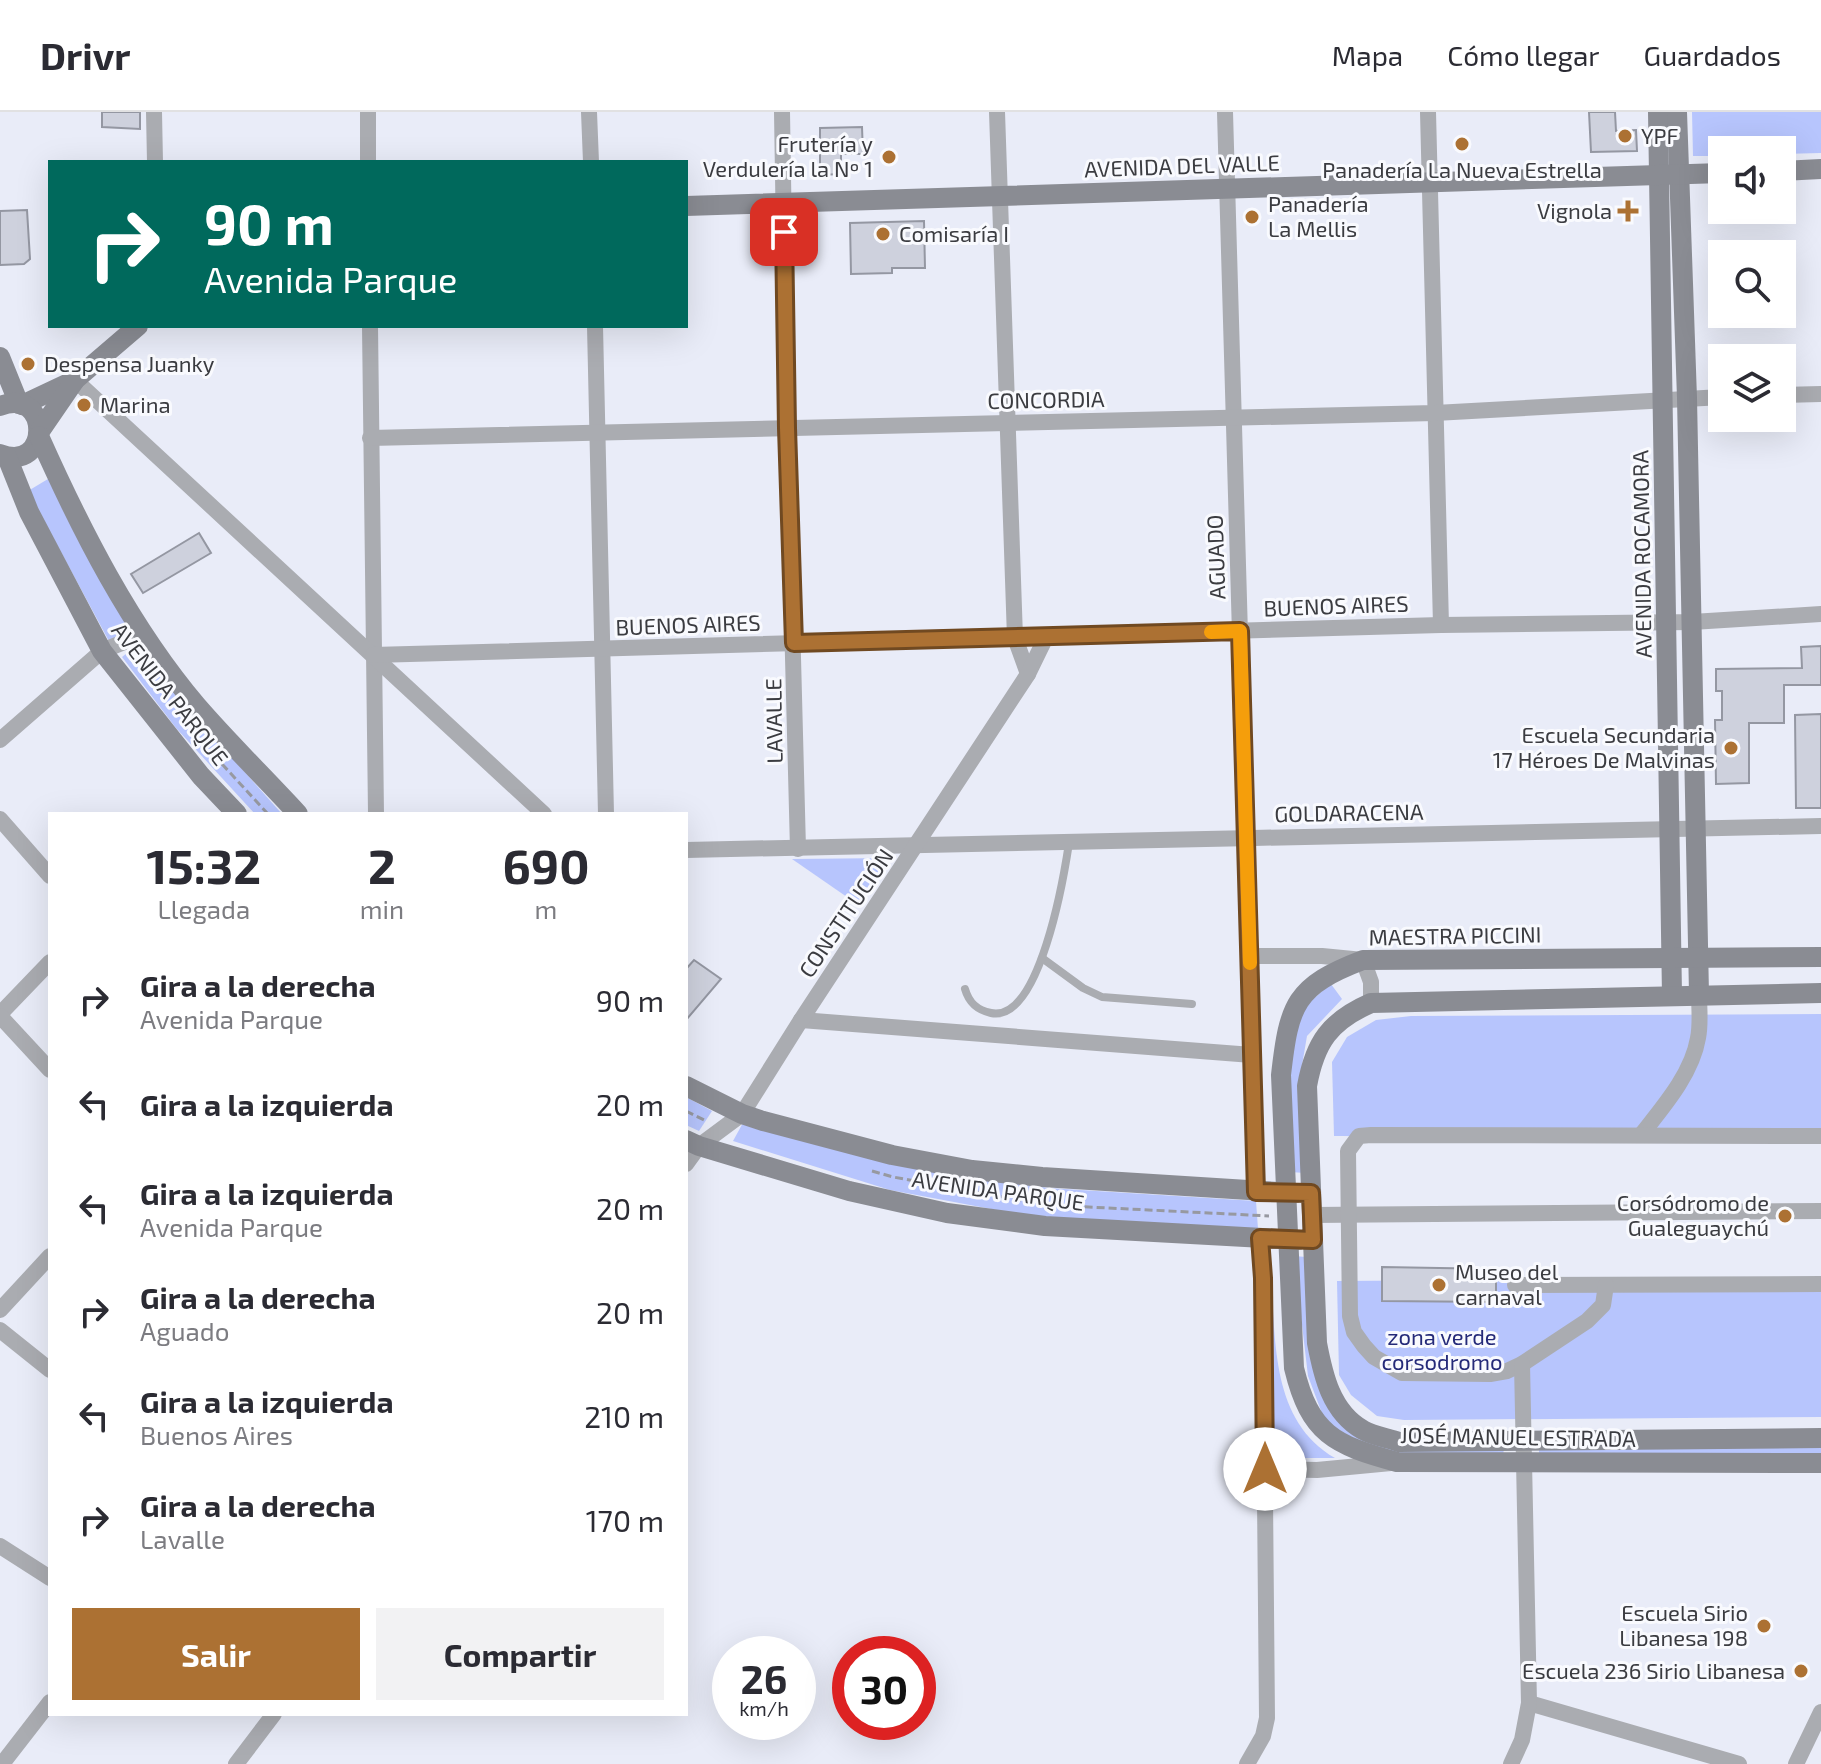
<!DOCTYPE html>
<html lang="es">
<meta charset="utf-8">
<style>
:root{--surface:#fff;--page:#f2f2f3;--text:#2b2b33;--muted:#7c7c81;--line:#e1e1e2;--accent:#ac7133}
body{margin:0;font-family:"Exo 2",sans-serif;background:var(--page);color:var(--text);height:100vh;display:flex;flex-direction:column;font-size:30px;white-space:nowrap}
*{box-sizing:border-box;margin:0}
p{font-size:26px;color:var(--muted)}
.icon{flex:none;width:44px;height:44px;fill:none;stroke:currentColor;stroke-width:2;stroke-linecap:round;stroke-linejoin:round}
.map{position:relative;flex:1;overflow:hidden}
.side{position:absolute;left:48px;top:700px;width:640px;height:904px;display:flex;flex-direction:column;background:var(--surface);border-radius:0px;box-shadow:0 8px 32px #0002}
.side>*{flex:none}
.banner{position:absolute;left:48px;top:48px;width:640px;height:168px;border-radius:0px;box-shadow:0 8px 32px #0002;background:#00695c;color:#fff;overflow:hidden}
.fabs{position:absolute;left:1708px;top:24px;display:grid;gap:16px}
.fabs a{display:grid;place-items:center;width:88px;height:88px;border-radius:0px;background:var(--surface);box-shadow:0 8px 32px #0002;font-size:40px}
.speed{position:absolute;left:712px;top:1524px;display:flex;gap:16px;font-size:40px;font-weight:700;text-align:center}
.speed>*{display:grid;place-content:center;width:104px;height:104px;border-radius:50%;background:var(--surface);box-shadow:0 8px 32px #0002;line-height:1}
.speed small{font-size:20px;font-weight:400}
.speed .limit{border:12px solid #d22;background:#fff;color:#111}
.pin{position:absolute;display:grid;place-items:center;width:68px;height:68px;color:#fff;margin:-34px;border-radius:16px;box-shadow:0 4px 12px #0006}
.me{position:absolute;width:88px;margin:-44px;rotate:0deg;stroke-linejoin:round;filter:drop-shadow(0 0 6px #0008)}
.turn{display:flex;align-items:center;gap:28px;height:168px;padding:0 24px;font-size:36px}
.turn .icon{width:104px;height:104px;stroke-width:2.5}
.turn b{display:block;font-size:56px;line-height:68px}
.eta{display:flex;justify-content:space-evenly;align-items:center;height:136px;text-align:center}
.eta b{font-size:48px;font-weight:700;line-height:56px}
.action{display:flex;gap:16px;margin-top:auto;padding:16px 24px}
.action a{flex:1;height:92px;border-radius:0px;background:var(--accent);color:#fff;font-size:32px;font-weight:700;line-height:92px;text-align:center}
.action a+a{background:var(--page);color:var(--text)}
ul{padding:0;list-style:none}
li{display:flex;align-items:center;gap:24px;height:104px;padding:0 24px}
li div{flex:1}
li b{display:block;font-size:30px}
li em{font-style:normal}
header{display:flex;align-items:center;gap:48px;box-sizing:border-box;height:112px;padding:0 40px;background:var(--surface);border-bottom:2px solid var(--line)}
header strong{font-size:38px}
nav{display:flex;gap:44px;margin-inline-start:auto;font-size:28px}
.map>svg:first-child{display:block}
</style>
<header>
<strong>Drivr</strong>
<nav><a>Mapa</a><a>Cómo llegar</a><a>Guardados</a></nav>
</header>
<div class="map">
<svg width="1821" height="1652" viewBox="0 0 1821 1652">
<rect width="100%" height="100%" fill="#e9ecf8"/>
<!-- green -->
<g fill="#b7c5fd">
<path d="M 1692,0 L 1821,0 L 1821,41 L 1782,42 L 1782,38 L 1722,38 L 1722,44 L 1693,44 Z"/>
<path d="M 48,367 L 131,514 L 110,531 L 28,379 Z"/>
<path d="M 141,530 L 195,604 L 282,702 L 255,702 L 176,616 L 122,545 Z"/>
<path d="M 892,746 L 860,794 L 792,747 Z"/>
<path d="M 1331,872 L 1342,887 L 1307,924 L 1301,959 L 1305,1061 L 1290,1060 C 1289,1014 1278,930 1308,893 C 1314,885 1323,879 1331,872 Z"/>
<path d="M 1821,902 L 1821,1025 L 1334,1024 L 1332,950 L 1347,925 L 1376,908 L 1411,904 Z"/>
<path d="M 686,985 L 712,999 L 699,1019 L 686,1013 Z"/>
<path d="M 744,1009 L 892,1051 L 1048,1076 L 1256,1089 L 1258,1117 L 1045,1107 L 890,1078 L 733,1029 Z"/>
<path d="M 1294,1144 L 1306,1145 L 1313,1229 L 1360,1323 L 1504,1334 L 1503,1346 L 1394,1345 L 1353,1333 L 1323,1304 L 1308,1264 Z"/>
<path d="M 1271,1166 C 1276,1230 1271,1309 1335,1346 L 1273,1346 Z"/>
<path d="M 1821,1166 L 1821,1305 L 1404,1308 L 1377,1304 L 1351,1283 L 1339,1263 L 1337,1169 Z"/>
<rect x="1539" y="1332" width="282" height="13"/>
</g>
<!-- building -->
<g fill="#ced1dd" stroke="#9497a2" stroke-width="2">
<path d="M 102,0 L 140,0 L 140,17 L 102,15 Z"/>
<path d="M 1589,0 L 1615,0 L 1616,19 L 1636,18 L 1637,39 L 1591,40 Z"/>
<path d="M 862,15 L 863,42 L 841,42 L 841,62 L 820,63 L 820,16 Z"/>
<path d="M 27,98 L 30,147 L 24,152 L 0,153 L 0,99 Z"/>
<path d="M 924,109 L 925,156 L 892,156 L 892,161 L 851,162 L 850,111 Z"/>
<path d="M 199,421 L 211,441 L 143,481 L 131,462 Z"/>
<path d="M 1821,534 L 1821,573 L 1784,573 L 1784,611 L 1749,611 L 1749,671 L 1716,672 L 1715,608 L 1722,608 L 1722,579 L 1716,579 L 1716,557 L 1802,556 L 1801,535 Z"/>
<path d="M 1821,602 L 1821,696 L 1796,696 L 1795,603 Z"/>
<path d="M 694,848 L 721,867 L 686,908 L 686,857 Z"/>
<path d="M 1382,1155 L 1496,1157 L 1496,1190 L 1382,1189 Z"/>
</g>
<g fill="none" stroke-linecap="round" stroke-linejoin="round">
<!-- path -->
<g stroke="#9799a1" stroke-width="3" stroke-dasharray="8 4" stroke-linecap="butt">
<path d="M 222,652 L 268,702"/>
<path d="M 686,999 L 704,1008"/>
<path d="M 872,1059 L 893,1065 L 1049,1093 L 1269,1104"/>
</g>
<!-- lane -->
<g stroke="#aaacb1" stroke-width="8">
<path d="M 1042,846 L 1083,876 L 1102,885 L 1192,892"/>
<path d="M 965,877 C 969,891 977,898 991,901 C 1040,911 1064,764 1069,731"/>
</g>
<!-- street -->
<g stroke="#aaacb1" stroke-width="16">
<path d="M 154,0 L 155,50"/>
<path d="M 368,0 L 368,50"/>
<path d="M 589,0 L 591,50"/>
<path d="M 782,0 L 787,316 L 798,737"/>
<path d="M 997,0 L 1015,526 L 1028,562"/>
<path d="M 1225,0 L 1256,1080"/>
<path d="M 1428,0 L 1441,513"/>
<path d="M 370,214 L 376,702"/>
<path d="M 595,214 L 606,702"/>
<path d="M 75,268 L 544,702"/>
<path d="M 1782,283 L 1821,282"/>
<path d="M 370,326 L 1435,301 L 1722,285"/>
<path d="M 373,543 L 1441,513 L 1692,510 L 1821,502"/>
<path d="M 0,628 L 102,539 L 124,530 L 140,516"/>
<path d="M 0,707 L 50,764"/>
<path d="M 686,738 C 1064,733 1443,719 1821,714"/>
<path d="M 1249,844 L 1322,844 L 1363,848 L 1371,870 L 1371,891"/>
<path d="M 0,902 L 50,850"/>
<path d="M 0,904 L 50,958"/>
<path d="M 801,908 L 1252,943"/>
<path d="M 1641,1023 C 1663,995 1692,962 1698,926 C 1701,912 1699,896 1699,882"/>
<path d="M 686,1052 L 699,1034 L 742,1002 L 801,908 L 1028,562 L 1046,525"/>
<path d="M 1312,1103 L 1821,1099"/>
<path d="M 1515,1173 L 1821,1172"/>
<path d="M 1606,1173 L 1603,1193 L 1587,1209 L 1522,1252 L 1507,1259 L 1490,1262 L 1402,1261 L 1374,1245 L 1364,1234 L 1354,1220 L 1350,1204 L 1348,1039 L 1359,1024 L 1371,1023 L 1821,1024"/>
<path d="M 0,1198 L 50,1144"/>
<path d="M 0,1218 L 50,1258"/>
<path d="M 1265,1357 L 1317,1358 L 1391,1351"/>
<path d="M 0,1434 L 50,1466"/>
<path d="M 1529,1591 L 1739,1652"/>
<path d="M 2,1652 L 50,1590"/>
<path d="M 236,1652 L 274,1602"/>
<path d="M 1247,1652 L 1263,1624 L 1267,1606 L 1263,1166 L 1260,1126"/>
<path d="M 1511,1652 L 1522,1628 L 1529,1591 L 1522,1252"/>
<path d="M 1796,1652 L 1821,1600"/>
</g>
<!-- secondary -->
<g stroke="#8a8c93" stroke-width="20">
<path d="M 1658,0 L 1672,883"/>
<path d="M 1677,0 L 1687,286 L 1699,882"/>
<path d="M 1782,59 L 1821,57"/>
<path d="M 686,94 L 1722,61"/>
<path d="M 0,245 L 19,292"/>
<path d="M 22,293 L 75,268"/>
<path d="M 0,294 C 51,274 51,362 0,342"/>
<path d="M 40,319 L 75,268 L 138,214"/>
<path d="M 39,324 C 81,418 130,515 197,594 C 229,631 265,666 298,702"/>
<path d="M 7,345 L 29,400 L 102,539 L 201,664 L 237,702"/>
<path d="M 1821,845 L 1363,848 C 1295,874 1289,892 1281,963 L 1294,1256 C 1310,1322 1334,1333 1397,1350 L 1821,1351"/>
<path d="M 1821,881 L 1371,891 C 1330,909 1315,930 1307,974 L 1317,1231 C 1323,1263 1331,1300 1363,1318 C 1373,1324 1388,1326 1399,1330 L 1821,1326"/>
<path d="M 686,974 L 742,1002 L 763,1009 L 892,1043 L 972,1058 L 1042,1065 L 1295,1081"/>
<path d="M 686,1028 L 699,1034 L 849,1079 L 947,1101 L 1045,1114 L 1298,1128"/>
</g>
</g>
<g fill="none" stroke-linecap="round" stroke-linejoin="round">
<!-- route casing -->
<g stroke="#704921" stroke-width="20">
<path id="route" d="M 784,120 L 787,316 L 794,531 L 1240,519 L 1256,1080 L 1311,1081 L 1313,1128 L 1260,1126 L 1263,1166 L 1265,1357"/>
</g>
<!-- route -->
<use href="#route" stroke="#ac7133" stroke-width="14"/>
<!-- slow -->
<path stroke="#f59e0b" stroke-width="14" d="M 1211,520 L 1240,519 L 1250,851"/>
</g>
<!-- markers -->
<g fill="#ac7133" stroke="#f9fafe" stroke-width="3">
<circle cx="1625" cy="24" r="8"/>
<circle cx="1462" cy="32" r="8"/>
<circle cx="889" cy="45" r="8"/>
<path d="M1624 87h8v8h8v8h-8v8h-8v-8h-8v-8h8z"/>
<circle cx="1252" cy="105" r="8"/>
<circle cx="883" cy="122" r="8"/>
<circle cx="28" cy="252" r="8"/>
<circle cx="84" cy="293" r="8"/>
<circle cx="1731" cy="636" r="8"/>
<circle cx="1785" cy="1104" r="8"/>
<circle cx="1439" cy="1173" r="8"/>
<circle cx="1764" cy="1514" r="8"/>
<circle cx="1801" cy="1559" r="8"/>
</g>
<g text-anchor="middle" stroke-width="6" stroke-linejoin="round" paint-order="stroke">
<!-- poi labels -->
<g font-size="22" fill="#3b3c41" stroke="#f9fafe" text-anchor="start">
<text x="1641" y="32">YPF</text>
<text x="873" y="40" text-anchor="end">Frutería y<tspan x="873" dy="25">Verdulería la Nº 1</tspan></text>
<text x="1462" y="66" text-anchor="middle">Panadería La Nueva Estrella</text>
<text x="1268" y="100">Panadería<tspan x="1268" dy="25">La Mellis</tspan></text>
<text x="1612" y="107" text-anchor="end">Vignola</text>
<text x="899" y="130">Comisaría I</text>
<text x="44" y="260">Despensa Juanky</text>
<text x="100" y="301">Marina</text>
<text x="1715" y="631" text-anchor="end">Escuela Secundaria<tspan x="1715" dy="25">17 Héroes De Malvinas</tspan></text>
<text x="1769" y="1099" text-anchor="end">Corsódromo de<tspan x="1769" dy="25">Gualeguaychú</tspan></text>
<text x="1455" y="1168">Museo del<tspan x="1455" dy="25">carnaval</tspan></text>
<text x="1748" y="1509" text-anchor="end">Escuela Sirio<tspan x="1748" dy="25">Libanesa 198</tspan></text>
<text x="1785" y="1567" text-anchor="end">Escuela 236 Sirio Libanesa</text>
</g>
<!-- street labels -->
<g font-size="22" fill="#3b3c41" stroke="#f9fafe">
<text transform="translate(1182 54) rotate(-2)" y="8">AVENIDA DEL VALLE</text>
<text transform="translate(1046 288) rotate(-1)" y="8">CONCORDIA</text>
<text transform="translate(1642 442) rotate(-91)" y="8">AVENIDA ROCAMORA</text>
<text transform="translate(1216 445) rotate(-92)" y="8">AGUADO</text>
<text transform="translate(1336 494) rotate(-2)" y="8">BUENOS AIRES</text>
<text transform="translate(688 513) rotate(-2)" y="8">BUENOS AIRES</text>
<text transform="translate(170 582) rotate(52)" y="8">AVENIDA PARQUE</text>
<text transform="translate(774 609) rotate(-91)" y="8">LAVALLE</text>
<text transform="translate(1349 701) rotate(-1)" y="8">GOLDARACENA</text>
<text transform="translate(846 801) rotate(-56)" y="8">CONSTITUCIÓN</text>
<text transform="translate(1455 824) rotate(-1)" y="8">MAESTRA PICCINI</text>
<text transform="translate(998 1079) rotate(8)" y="8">AVENIDA PARQUE</text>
<text transform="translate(1518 1325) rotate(1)" y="8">JOSÉ MANUEL ESTRADA</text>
</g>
<!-- park labels -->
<g font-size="22" fill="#252a79" stroke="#f9fafe">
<text x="1442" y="1233">zona verde<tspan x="1442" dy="25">corsodromo</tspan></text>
</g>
</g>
</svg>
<div class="fabs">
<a><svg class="icon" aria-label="sound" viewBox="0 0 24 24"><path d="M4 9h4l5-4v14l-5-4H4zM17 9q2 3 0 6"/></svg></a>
<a><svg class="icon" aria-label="search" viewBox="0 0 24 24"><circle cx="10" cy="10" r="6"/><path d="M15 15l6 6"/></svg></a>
<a><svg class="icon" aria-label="layers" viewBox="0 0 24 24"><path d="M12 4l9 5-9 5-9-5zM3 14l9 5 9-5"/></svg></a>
</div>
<div class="speed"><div>26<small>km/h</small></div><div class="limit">30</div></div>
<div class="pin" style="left:784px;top:120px;background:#d93025"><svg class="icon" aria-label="arrive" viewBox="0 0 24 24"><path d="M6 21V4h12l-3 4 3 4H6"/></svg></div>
<svg class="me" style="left:1265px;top:1357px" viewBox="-20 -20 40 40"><circle r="19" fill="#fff"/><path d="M0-13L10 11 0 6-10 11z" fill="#ac7133"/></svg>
<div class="banner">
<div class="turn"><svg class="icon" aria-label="right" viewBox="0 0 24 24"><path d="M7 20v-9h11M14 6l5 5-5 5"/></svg><div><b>90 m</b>Avenida Parque</div></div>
</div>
<section class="side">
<div class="eta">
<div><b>15:32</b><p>Llegada</p></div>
<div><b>2</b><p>min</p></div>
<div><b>690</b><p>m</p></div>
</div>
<ul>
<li><svg class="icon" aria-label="right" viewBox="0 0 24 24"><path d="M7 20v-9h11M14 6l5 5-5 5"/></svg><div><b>Gira a la derecha</b><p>Avenida Parque</p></div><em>90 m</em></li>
<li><svg class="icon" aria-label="left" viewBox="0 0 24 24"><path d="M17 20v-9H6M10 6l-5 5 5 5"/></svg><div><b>Gira a la izquierda</b></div><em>20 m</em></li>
<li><svg class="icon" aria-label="left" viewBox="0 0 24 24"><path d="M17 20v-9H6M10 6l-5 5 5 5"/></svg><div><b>Gira a la izquierda</b><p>Avenida Parque</p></div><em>20 m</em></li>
<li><svg class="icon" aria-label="right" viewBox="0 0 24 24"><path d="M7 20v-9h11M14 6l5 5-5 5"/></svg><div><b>Gira a la derecha</b><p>Aguado</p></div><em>20 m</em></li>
<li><svg class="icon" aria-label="left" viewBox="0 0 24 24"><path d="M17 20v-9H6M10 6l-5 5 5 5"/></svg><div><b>Gira a la izquierda</b><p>Buenos Aires</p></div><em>210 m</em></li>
<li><svg class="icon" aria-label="right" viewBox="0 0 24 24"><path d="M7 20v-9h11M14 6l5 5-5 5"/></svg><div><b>Gira a la derecha</b><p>Lavalle</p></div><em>170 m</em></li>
</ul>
<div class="action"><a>Salir</a><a>Compartir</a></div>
</section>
</div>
